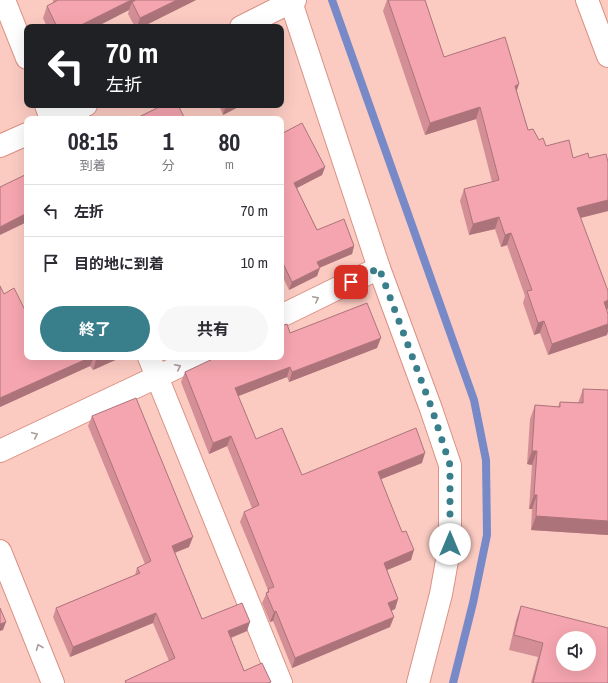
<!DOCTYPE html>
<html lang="ja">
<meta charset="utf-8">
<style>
:root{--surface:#fff;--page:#f7f7f7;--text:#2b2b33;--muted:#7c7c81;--line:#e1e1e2;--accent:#397e8b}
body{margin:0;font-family:"Archivo Narrow","Noto Sans JP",sans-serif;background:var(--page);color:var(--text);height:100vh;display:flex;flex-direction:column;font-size:15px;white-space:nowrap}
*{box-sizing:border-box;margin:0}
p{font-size:13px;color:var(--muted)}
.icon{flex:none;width:22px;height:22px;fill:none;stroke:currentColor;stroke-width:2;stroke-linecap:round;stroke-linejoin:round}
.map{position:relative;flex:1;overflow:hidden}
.details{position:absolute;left:24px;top:116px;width:260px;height:244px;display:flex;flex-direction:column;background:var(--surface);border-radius:8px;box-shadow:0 4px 16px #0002}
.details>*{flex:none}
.guide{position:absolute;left:24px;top:24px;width:260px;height:84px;border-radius:8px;box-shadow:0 4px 16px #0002;background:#202124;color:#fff;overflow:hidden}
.buttons{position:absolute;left:556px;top:631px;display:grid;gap:8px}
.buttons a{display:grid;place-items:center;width:40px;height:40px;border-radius:50%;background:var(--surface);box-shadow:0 4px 16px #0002;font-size:20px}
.pin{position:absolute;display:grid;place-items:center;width:34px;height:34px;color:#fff;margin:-17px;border-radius:8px;box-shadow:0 2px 6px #0006}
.me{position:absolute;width:44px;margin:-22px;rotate:0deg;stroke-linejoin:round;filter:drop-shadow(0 0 3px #0008)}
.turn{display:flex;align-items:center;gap:14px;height:84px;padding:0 16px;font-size:18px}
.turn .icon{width:52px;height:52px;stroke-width:2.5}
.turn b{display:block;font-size:28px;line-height:34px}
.eta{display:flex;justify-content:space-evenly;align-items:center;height:68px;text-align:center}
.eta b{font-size:24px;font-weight:700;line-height:28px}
.primary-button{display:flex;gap:8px;margin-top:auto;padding:8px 16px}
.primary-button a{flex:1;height:46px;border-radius:24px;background:var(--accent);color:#fff;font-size:16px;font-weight:700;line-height:46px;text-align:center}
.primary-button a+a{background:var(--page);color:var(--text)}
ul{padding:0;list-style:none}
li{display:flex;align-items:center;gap:12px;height:52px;padding:0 16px;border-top:1px solid var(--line)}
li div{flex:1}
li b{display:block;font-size:15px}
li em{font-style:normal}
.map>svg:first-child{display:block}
</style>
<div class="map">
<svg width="608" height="683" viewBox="0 0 608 683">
<rect width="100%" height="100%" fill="#fbcbc2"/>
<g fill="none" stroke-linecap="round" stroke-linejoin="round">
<!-- stream -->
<path stroke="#7889c7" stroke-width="8" d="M 332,0 L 474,400 L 486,460 L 487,535 L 473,603 L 453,683"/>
<!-- minor casing -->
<g stroke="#db9183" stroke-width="24">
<g id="minor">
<path d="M 4,0 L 27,58"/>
<path d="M 587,0 L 608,56"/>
<path d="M 46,105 L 51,119"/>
<path d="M 281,316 L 379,268"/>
<path d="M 149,357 L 281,683"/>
<path d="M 0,451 L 199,357"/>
<path d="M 0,551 L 53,683"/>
</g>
</g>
<!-- tertiary casing -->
<g stroke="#db9183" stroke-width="24">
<path id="tertiary" d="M 291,2 L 379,268 L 431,409 L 450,465 L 450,544 L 441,594 L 418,683"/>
</g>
<!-- primary casing -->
<g stroke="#db9183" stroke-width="24">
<g id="primary">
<path d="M 241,27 L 295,0"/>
<path d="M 58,119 L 86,105"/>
<path d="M 0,146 L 27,134"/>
</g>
</g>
<!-- minor -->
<use href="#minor" stroke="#fff" stroke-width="22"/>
<!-- tertiary -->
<use href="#tertiary" stroke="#fff" stroke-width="22"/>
<!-- primary -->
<use href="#primary" stroke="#fff" stroke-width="22"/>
</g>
<!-- wall -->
<g fill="#d38e96">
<path d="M 53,0 L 196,0 L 142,27 L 135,27 L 128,14 L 129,10 L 96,27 L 47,27 L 43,18 L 47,6 L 53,3 Z"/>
<path d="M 387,0 L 425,0 L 444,57 L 517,92 L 528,130 L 546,146 L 573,158 L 589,158 L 608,162 L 608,211 L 580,218 L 607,311 L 607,335 L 548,355 L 540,333 L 534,335 L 523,303 L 525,296 L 507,245 L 501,247 L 495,229 L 469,235 L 460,201 L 464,189 L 492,182 L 476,119 L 425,135 L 383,11 Z"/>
<path d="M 219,105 L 242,105 L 223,115 Z"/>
<path d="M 281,134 L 325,167 L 322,175 L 297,188 L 317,230 L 354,246 L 352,254 L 319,268 L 317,276 L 289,290 L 281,273 Z"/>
<path d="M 0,286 L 27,357 L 122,357 L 93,370 L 90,366 L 0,407 Z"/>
<path d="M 290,333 L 377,348 L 289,382 L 287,377 L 238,396 L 256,439 L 302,475 L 422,463 L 381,479 L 411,560 L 387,570 L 398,599 L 395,609 L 391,611 L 390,627 L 292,668 L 273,621 L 270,622 L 262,603 L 268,590 L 240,522 L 244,512 L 252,508 L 227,446 L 209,454 L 181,382 L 185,372 Z"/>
<path d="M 583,389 L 608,390 L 608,535 L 531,530 L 532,509 L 529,509 L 532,465 L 527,464 L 530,419 L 535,405 L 558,407 L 560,402 L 578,403 Z"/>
<path d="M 92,416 L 189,547 L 175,553 L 202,619 L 247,631 L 231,638 L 244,671 L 270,683 L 125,683 L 125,681 L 169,661 L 153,623 L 70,657 L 53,617 L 56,608 L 135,575 L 137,568 L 145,564 L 88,426 Z"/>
<path d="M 521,606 L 608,683 L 531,683 L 538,657 L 509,650 L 516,620 Z"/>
</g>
<!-- shaded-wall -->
<g fill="#ac747a">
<path d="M 131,0 L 144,0 L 132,2 L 129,10 L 96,27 L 77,27 Z"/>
<path d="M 177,0 L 196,0 L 142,27 L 137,27 L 140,18 Z"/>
<path d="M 519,84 L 515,96 L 515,86 Z"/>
<path d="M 229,105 L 242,105 L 223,115 L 226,106 Z"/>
<path d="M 480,107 L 476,119 L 425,135 L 430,123 Z"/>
<path d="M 325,167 L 322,175 L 291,191 L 294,183 Z"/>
<path d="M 608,200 L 608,211 L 572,220 L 577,208 Z"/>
<path d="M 27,213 L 27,222 L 0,235 L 0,227 Z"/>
<path d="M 499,217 L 495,229 L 469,235 L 473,224 Z"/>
<path d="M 511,233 L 507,245 L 501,247 L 505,235 Z"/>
<path d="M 354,246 L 352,254 L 314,270 L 317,262 Z"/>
<path d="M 320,268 L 317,276 L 289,290 L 292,282 Z"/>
<path d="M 608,300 L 608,308 L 607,311 L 604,302 Z"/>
<path d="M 544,321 L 540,333 L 534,335 L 538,323 Z"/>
<path d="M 608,324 L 608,332 L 607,335 L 548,355 L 552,344 Z"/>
<path d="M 381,338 L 377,348 L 289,382 L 292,372 Z"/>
<path d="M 91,357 L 94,357 L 90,366 L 0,407 L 0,398 Z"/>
<path d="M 103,357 L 122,357 L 93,370 L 96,360 Z"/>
<path d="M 290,367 L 287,377 L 231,399 L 235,388 Z"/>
<path d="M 231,436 L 227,446 L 209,454 L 213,443 Z"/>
<path d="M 532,451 L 537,451 L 532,465 L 527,464 Z"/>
<path d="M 425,453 L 422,463 L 374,482 L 378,472 Z"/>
<path d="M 534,495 L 537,495 L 532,509 L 529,509 Z"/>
<path d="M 536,516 L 608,521 L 608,535 L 531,530 Z"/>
<path d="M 193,537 L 189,547 L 168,555 L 172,546 Z"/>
<path d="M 414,550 L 411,560 L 380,573 L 384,563 Z"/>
<path d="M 398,599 L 395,609 L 385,614 L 388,603 Z"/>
<path d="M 276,611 L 273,621 L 270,622 L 274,612 Z"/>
<path d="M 156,613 L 153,623 L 70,657 L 73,647 Z"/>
<path d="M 394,617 L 390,627 L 292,668 L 295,658 Z"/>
<path d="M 6,622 L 3,630 L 0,631 L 0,624 Z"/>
<path d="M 250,622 L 247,631 L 225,640 L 228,631 Z"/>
</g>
<!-- building -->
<g fill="#f5a5af" stroke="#ac747a" fill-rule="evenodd">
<path d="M 58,0 L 131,0 L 77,27 L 57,27 L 47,6 Z"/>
<path d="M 136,0 L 177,0 L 140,18 L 132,2 Z"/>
<path d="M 388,0 L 425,0 L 444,57 L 505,37 L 519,84 L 515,86 L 528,130 L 533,129 L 539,140 L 543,138 L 546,146 L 569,140 L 573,158 L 588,153 L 589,158 L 606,154 L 608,162 L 608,200 L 577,208 L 608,291 L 608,300 L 604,302 L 608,314 L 608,324 L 552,344 L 544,321 L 538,323 L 527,291 L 532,290 L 511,233 L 505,235 L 499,217 L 473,224 L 464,189 L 499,180 L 480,107 L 430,123 Z"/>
<path d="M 163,105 L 178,105 L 185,119 L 135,119 Z"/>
<path d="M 302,123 L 325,167 L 294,183 L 317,230 L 344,219 L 354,246 L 317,262 L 320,268 L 292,282 L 281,259 L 281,134 Z"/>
<path d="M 27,174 L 27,213 L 0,227 L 0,187 Z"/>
<path d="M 0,286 L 4,294 L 14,288 L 27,314 L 27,357 L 91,357 L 0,398 Z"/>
<path d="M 367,303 L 381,338 L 292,372 L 290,367 L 235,388 L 256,439 L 282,428 L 302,475 L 416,428 L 425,453 L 378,472 L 402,532 L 406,531 L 414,550 L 384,563 L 398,599 L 388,603 L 394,617 L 295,658 L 276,611 L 274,612 L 266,593 L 269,592 L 268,589 L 274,587 L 244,512 L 259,505 L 231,436 L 213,443 L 185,372 L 217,357 L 281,357 L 281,326 L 287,324 L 290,333 Z"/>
<path d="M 95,357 L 103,357 L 96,360 Z"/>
<path d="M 583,389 L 608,390 L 608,521 L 536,516 L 537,495 L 534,495 L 537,451 L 532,451 L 535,405 L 560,407 L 560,402 L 583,403 Z"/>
<path d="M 136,398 L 193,537 L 172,546 L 202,619 L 242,603 L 250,622 L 228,631 L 244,671 L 262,663 L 271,682 L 268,683 L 126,683 L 125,681 L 175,658 L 156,613 L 73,647 L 56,608 L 140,573 L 137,568 L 151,561 L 92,416 Z"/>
<path d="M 521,606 L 608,628 L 608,683 L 533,683 L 543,643 L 514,635 ZM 563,638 L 589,638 L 589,664 L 563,664 Z"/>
<path d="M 0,608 L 6,622 L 0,624 Z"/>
</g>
<!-- one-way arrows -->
<defs><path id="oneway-chevron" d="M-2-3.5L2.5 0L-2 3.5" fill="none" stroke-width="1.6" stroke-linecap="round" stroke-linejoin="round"/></defs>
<g stroke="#aa9c9a">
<use href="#oneway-chevron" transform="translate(316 299) rotate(-26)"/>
<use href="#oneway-chevron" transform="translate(178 367) rotate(-26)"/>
<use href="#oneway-chevron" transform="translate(35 435) rotate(-25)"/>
<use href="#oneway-chevron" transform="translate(39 647) rotate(-112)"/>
</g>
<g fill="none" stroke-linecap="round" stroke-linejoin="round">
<!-- route -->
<path stroke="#397e8b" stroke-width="7" stroke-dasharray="0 12.6" d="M 351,282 L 379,268 L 432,409 L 450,465 L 450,544"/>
</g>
</svg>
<div class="buttons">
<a><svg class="icon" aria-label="sound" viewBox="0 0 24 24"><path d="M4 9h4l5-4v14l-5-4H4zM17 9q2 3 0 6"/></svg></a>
</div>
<div class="pin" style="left:351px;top:282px;background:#d93025"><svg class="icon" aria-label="arrive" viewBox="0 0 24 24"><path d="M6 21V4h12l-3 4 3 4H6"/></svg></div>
<svg class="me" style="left:450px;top:544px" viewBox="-20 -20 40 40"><circle r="19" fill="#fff"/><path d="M0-13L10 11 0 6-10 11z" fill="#397e8b"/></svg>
<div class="guide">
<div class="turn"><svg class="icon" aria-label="left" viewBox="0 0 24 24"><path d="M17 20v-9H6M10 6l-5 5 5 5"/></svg><div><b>70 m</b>左折</div></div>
</div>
<section class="details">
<div class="eta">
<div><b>08:15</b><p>到着</p></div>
<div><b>1</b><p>分</p></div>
<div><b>80</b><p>m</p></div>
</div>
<ul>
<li><svg class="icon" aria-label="left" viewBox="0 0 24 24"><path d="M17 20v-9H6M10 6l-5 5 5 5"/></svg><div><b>左折</b></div><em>70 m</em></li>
<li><svg class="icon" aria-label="arrive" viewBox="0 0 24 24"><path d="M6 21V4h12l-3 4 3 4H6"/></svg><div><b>目的地に到着</b></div><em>10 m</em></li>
</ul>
<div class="primary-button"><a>終了</a><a>共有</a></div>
</section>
</div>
